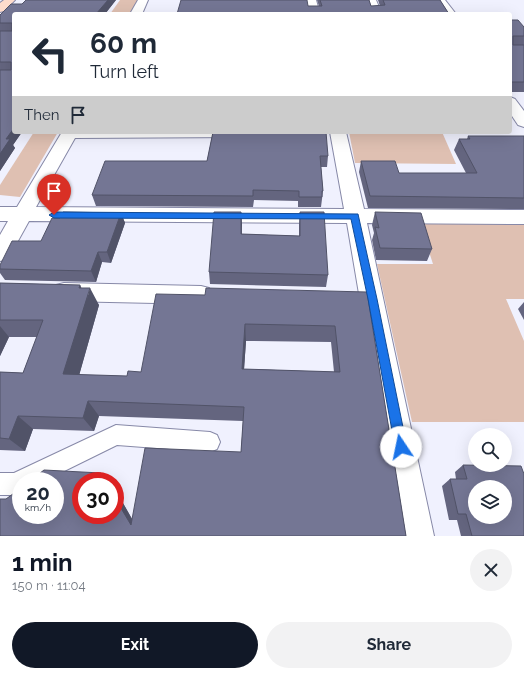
<!DOCTYPE html>
<meta charset="utf-8">
<style>
:root{--surface:#fff;--page:#f2f2f3;--text:#1f2937;--muted:#747a83;--accent:#111827}
body{margin:0;font-family:Raleway,sans-serif;background:var(--page);color:var(--text);height:100vh;display:flex;flex-direction:column;font-size:15px;white-space:nowrap}
*{box-sizing:border-box;margin:0}
p{font-size:13px;color:var(--muted)}
.icon{flex:none;width:22px;height:22px;fill:none;stroke:currentColor;stroke-width:2;stroke-linecap:round;stroke-linejoin:round}
.map{position:relative;height:536px;overflow:hidden}
.drawer{display:flex;flex-direction:column;background:var(--surface);flex:1}
.drawer>*{flex:none}
.banner{position:absolute;left:12px;top:12px;width:500px;height:122px;border-radius:4px;box-shadow:0 4px 16px #0002;background:#fff;color:var(--text);overflow:hidden}
.tools{position:absolute;left:468px;top:428px;display:grid;gap:8px}
.tools a{display:grid;place-items:center;width:44px;height:44px;border-radius:50%;background:var(--surface);box-shadow:0 4px 16px #0002;font-size:20px}
.speed{position:absolute;left:12px;top:472px;display:flex;gap:8px;font-size:20px;font-weight:700;text-align:center}
.speed>*{display:grid;place-content:center;width:52px;height:52px;border-radius:50%;background:var(--surface);box-shadow:0 4px 16px #0002;line-height:1}
.speed small{font-size:10px;font-weight:400}
.speed .limit{border:6px solid #d22;background:#fff;color:#111}
.pin{position:absolute;display:grid;place-items:center;width:34px;height:34px;color:#fff;margin:-41px -17px;border-radius:50% 50% 50% 0;rotate:-45deg;box-shadow:0 0 4px #0007}
.pin .icon{rotate:45deg}
.me{position:absolute;width:44px;margin:-22px;rotate:349deg;stroke-linejoin:round;filter:drop-shadow(0 0 3px #0008)}
.turn{display:flex;align-items:center;gap:14px;height:84px;padding:0 12px;font-size:18px}
.turn .icon{width:52px;height:52px;stroke-width:2.5}
.turn b{display:block;font-size:28px;line-height:34px}
.then{display:flex;align-items:center;height:38px;padding:0 12px;background:#0003;gap:8px;font-size:15px}
.round{display:grid;place-items:center;flex:none;width:42px;height:42px;border-radius:21px;background:var(--page)}
.summary{display:flex;align-items:center;justify-content:space-between;height:68px;padding:0 12px}
h1{font-size:24px;font-weight:700;line-height:30px;color:var(--accent)}
.primary-button{display:flex;gap:8px;margin-top:auto;padding:8px 12px}
.primary-button a{flex:1;height:46px;border-radius:24px;background:var(--accent);color:#fff;font-size:16px;font-weight:700;line-height:46px;text-align:center}
.primary-button a+a{background:var(--page);color:var(--text)}
.map>svg:first-child{display:block}
</style>
<div class="map">
<svg width="524" height="536" viewBox="0 0 524 536">
<rect width="100%" height="100%" fill="#f0f1fe"/>
<!-- green -->
<g fill="#dfc0b2">
<path d="M 120,0 L 139,0 L 132,14 L 110,14 Z"/>
<path d="M 34,132 L 58,132 L 20,197 L 0,195 L 0,185 Z"/>
<path d="M 349,132 L 442,132 L 456,164 L 355,163 Z"/>
<path d="M 419,221 L 524,222 L 524,299 L 506,299 L 524,341 L 524,422 L 412,422 L 377,264 L 433,264 Z"/>
</g>
<g fill="none" stroke-linecap="round" stroke-linejoin="round">
<!-- lane casing -->
<g stroke="#8789a8" stroke-width="2">
<path id="lane" d="M 116,425 L 210,432 L 217,435 L 220,442 L 217,449 L 210,452 L 117,445 L 44,481 L 21,481 L 21,492 L 14,495 L 0,495 L 0,473 L 14,473 Z"/>
</g>
<!-- street casing -->
<g stroke="#8789a8" stroke-width="2">
<g id="street">
<path d="M 138,0 L 148,0 L 142,14 L 130,14 Z"/>
<path d="M 306,0 L 316,0 L 320,14 L 308,14 Z"/>
<path d="M 366,0 L 376,0 L 382,14 L 370,14 Z"/>
<path d="M 435,0 L 445,0 L 456,14 L 444,14 Z"/>
<path d="M 510,97 L 515,99 L 524,111 L 524,127 L 518,125 L 510,113 Z"/>
<path d="M 62,132 L 250,132 L 248,135 L 242,137 L 75,138 L 36,207 L 344,209 L 330,132 L 346,132 L 364,209 L 524,210 L 524,224 L 367,223 L 434,536 L 400,536 L 347,223 L 29,221 L 8,259 L 0,261 L 0,235 L 8,221 L 0,221 L 0,207 L 17,207 Z"/>
<path d="M 64,283 L 201,286 L 209,288 L 213,295 L 209,302 L 201,304 L 64,301 L 56,299 L 52,292 L 56,285 Z"/>
</g>
</g>
<!-- secondary casing -->
<g stroke="#8789a8" stroke-width="2">
<path id="secondary" d="M 4,0 L 15,0 L 4,11 L 0,12 L 0,3 Z"/>
</g>
<!-- lane -->
<use href="#lane" fill="#fff" fill-rule="evenodd"/>
<!-- street -->
<use href="#street" fill="#fff" fill-rule="evenodd"/>
<!-- secondary -->
<use href="#secondary" fill="#ffdccc" fill-rule="evenodd"/>
</g>
<!-- wall -->
<g fill="#64657f" fill-rule="evenodd">
<path d="M 26,0 L 116,0 L 105,14 L 14,14 L 14,132 L 22,132 L 13,145 L 15,148 L 0,171 L 0,15 L 22,4 Z"/>
<path d="M 317,0 L 369,0 L 371,6 L 380,6 L 378,0 L 440,0 L 449,14 L 308,6 L 319,6 Z"/>
<path d="M 510,20 L 524,27 L 524,45 L 513,45 L 524,45 L 524,92 L 510,92 Z"/>
<path d="M 213,132 L 328,156 L 327,167 L 321,167 L 323,191 L 321,207 L 298,207 L 298,201 L 254,200 L 253,207 L 96,206 L 92,195 L 207,161 Z"/>
<path d="M 468,136 L 524,136 L 524,209 L 368,208 L 359,172 L 361,161 L 399,173 L 466,173 L 454,150 L 459,139 L 467,139 Z"/>
<path d="M 241,212 L 242,234 L 299,236 L 299,224 L 300,212 L 328,275 L 326,287 L 210,284 L 209,272 Z"/>
<path d="M 375,212 L 432,249 L 427,261 L 376,260 L 372,240 L 374,233 L 372,225 Z"/>
<path d="M 121,213 L 125,223 L 111,263 L 102,262 L 96,282 L 5,280 L 0,273 L 0,265 L 41,241 L 60,218 Z"/>
<path d="M 0,283 L 80,285 L 81,288 L 99,305 L 79,375 L 127,376 L 141,372 L 205,295 L 367,292 L 406,536 L 0,536 L 6,499 L 115,489 L 132,519 L 241,452 L 243,421 L 99,416 L 94,431 L 33,429 L 25,451 L 0,450 L 0,372 L 23,373 L 37,337 L 9,337 L 0,356 ZM 246,341 L 331,342 L 334,372 L 244,369 Z"/>
<path d="M 524,302 L 524,320 L 518,309 Z"/>
<path d="M 463,465 L 524,536 L 461,536 L 457,520 L 449,520 L 442,486 L 450,479 L 456,479 L 455,472 Z"/>
</g>
<!-- shaded-wall -->
<g fill="#515368">
<path d="M 108,0 L 116,0 L 105,14 L 96,14 Z"/>
<path d="M 14,128 L 14,132 L 22,132 L 13,145 L 15,148 L 0,171 L 0,154 L 6,139 Z"/>
<path d="M 241,212 L 242,224 L 241,246 Z"/>
<path d="M 121,213 L 125,223 L 111,263 L 107,252 Z"/>
<path d="M 98,252 L 102,262 L 96,282 L 91,271 Z"/>
<path d="M 80,285 L 87,299 L 90,288 L 99,305 L 75,390 L 63,374 Z"/>
<path d="M 245,324 L 246,341 L 243,384 L 242,369 Z"/>
<path d="M 0,326 L 9,337 L 0,356 Z"/>
<path d="M 88,401 L 99,416 L 94,431 L 83,418 Z"/>
<path d="M 18,416 L 33,429 L 25,451 L 9,439 Z"/>
<path d="M 101,473 L 109,481 L 106,481 Z"/>
<path d="M 115,489 L 140,533 L 131,525 L 115,498 Z"/>
</g>
<!-- building -->
<g fill="#747694" stroke="#515368" fill-rule="evenodd">
<path d="M 26,0 L 108,0 L 96,14 L 14,14 L 14,128 L 6,139 L 10,139 L 0,154 L 0,70 L 11,70 L 11,62 L 0,62 L 0,31 L 12,31 L 12,23 L 0,23 L 0,15 L 11,4 L 22,4 Z"/>
<path d="M 181,0 L 307,0 L 308,6 L 322,6 L 320,0 L 369,0 L 371,6 L 385,5 L 383,0 L 440,0 L 449,14 L 177,14 Z"/>
<path d="M 510,20 L 518,20 L 524,27 L 524,36 L 513,36 L 513,45 L 524,45 L 524,82 L 510,82 Z"/>
<path d="M 213,132 L 326,132 L 328,156 L 320,156 L 323,191 L 322,191 L 322,197 L 299,197 L 299,191 L 253,190 L 253,196 L 92,195 L 105,161 L 207,161 Z"/>
<path d="M 468,136 L 524,136 L 524,198 L 370,196 L 361,161 L 395,161 L 399,173 L 477,173 L 459,139 L 470,139 Z"/>
<path d="M 63,212 L 121,213 L 107,252 L 98,252 L 91,271 L 0,269 L 0,265 L 12,241 L 41,241 L 52,218 L 60,218 Z"/>
<path d="M 214,212 L 241,212 L 241,234 L 300,236 L 300,212 L 324,212 L 328,275 L 209,272 Z"/>
<path d="M 375,212 L 421,213 L 432,249 L 380,248 L 375,227 L 379,228 Z"/>
<path d="M 0,283 L 80,285 L 79,288 L 90,288 L 63,374 L 127,376 L 128,371 L 141,372 L 156,294 L 205,295 L 206,288 L 367,292 L 406,536 L 0,536 L 0,499 L 6,499 L 21,488 L 21,515 L 55,515 L 55,481 L 30,481 L 44,470 L 101,473 L 106,481 L 81,481 L 81,515 L 115,515 L 115,498 L 131,525 L 145,448 L 241,452 L 244,407 L 88,401 L 83,418 L 18,416 L 9,439 L 0,438 L 0,372 L 23,373 L 43,320 L 0,320 ZM 245,324 L 335,326 L 340,372 L 242,369 Z"/>
<path d="M 463,465 L 521,466 L 524,474 L 524,536 L 472,536 L 466,514 L 458,514 L 450,479 L 467,479 ZM 475,487 L 505,487 L 505,517 L 475,517 Z"/>
</g>
<!-- route -->
<path fill="#1a73e8" stroke="#114b97" d="M 54,212 L 358,214 L 377,299 L 407,447 L 405,451 L 401,453 L 396,451 L 395,447 L 368,299 L 351,219 L 54,218 L 49,215 Z"/>
</svg>
<div class="tools">
<a><svg class="icon" aria-label="search" viewBox="0 0 24 24"><circle cx="10" cy="10" r="6"/><path d="M15 15l6 6"/></svg></a>
<a><svg class="icon" aria-label="layers" viewBox="0 0 24 24"><path d="M12 4l9 5-9 5-9-5zM3 14l9 5 9-5"/></svg></a>
</div>
<div class="speed"><div>20<small>km/h</small></div><div class="limit">30</div></div>
<div class="pin" style="left:54px;top:215px;background:#d93025"><svg class="icon" aria-label="arrive" viewBox="0 0 24 24"><path d="M6 21V4h12l-3 4 3 4H6"/></svg></div>
<svg class="me" style="left:401px;top:447px" viewBox="-20 -20 40 40"><circle r="19" fill="#fff"/><path d="M0-13L10 11 0 6-10 11z" fill="#1a73e8"/></svg>
<div class="banner">
<div class="turn"><svg class="icon" aria-label="left" viewBox="0 0 24 24"><path d="M17 20v-9H6M10 6l-5 5 5 5"/></svg><div><b>60 m</b>Turn left</div></div>
<div class="then">Then<svg class="icon" aria-label="arrive" viewBox="0 0 24 24"><path d="M6 21V4h12l-3 4 3 4H6"/></svg></div>
</div>
</div>
<section class="drawer">
<div class="summary"><div><h1>1 min</h1><p>150 m · 11:04</p></div><a class="round"><svg class="icon" aria-label="close" viewBox="0 0 24 24"><path d="M6 6l12 12M18 6L6 18"/></svg></a></div>
<div class="primary-button"><a>Exit</a><a>Share</a></div>
</section>
